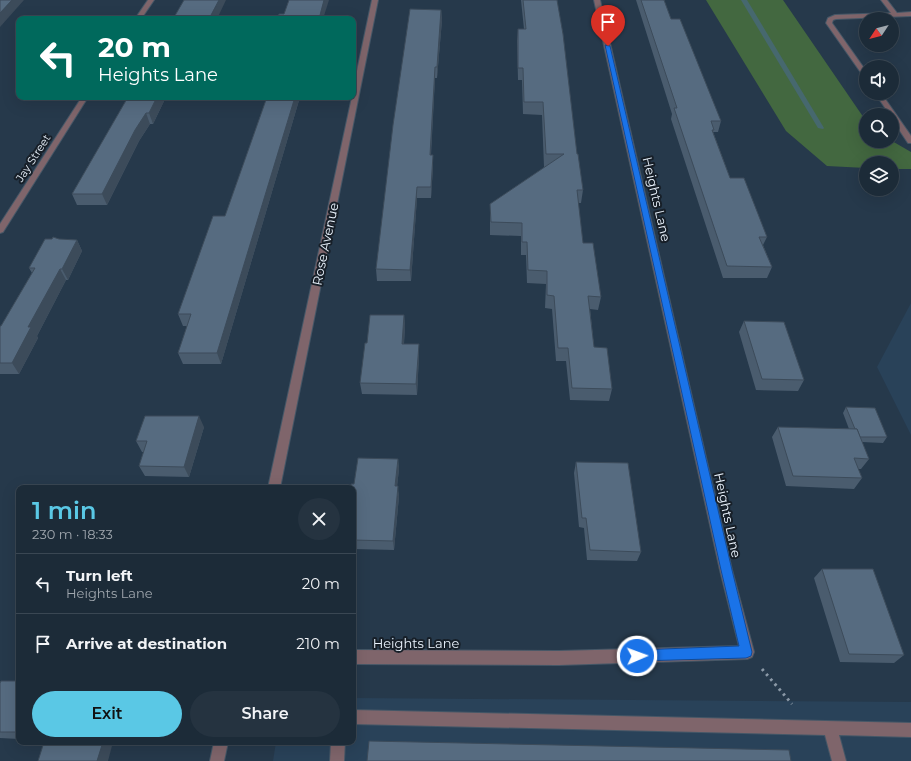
<!DOCTYPE html>
<meta charset="utf-8">
<style>
:root{--surface:#1c2b38;--page:#253340;--text:#f1f3f6;--muted:#a0a7ae;--line:#3a4753;--accent:#5ac8e5}
body{margin:0;font-family:Montserrat,sans-serif;background:var(--page);color:var(--text);height:100vh;display:flex;flex-direction:column;font-size:15px;white-space:nowrap}
*{box-sizing:border-box;margin:0}
p{font-size:13px;color:var(--muted)}
.icon{flex:none;width:22px;height:22px;fill:none;stroke:currentColor;stroke-width:2;stroke-linecap:round;stroke-linejoin:round}
.map{position:relative;flex:1;overflow:hidden}
.side{position:absolute;left:16px;top:485px;width:340px;height:260px;display:flex;flex-direction:column;background:var(--surface);border-radius:8px;box-shadow:0 4px 16px #0002,0 0 0 1px var(--line)}
.side>*{flex:none}
.hud{position:absolute;left:16px;top:16px;width:340px;height:84px;border-radius:8px;box-shadow:0 4px 16px #0002,0 0 0 1px var(--line);background:#00695c;color:#fff;overflow:hidden}
.needle{width:26px;rotate:234deg}
.tools{position:absolute;left:859px;top:12px;display:grid;gap:8px}
.tools a{display:grid;place-items:center;width:40px;height:40px;border-radius:50%;background:var(--surface);box-shadow:0 4px 16px #0002,0 0 0 1px var(--line);font-size:20px}
.pin{position:absolute;display:grid;place-items:center;width:34px;height:34px;color:#fff;margin:-41px -17px;border-radius:50% 50% 50% 0;rotate:-45deg;box-shadow:0 0 4px #0007}
.pin .icon{rotate:45deg}
.me{position:absolute;width:44px;margin:-22px;rotate:88deg;stroke-linejoin:round;filter:drop-shadow(0 0 3px #0008)}
.turn{display:flex;align-items:center;gap:14px;height:84px;padding:0 16px;font-size:18px}
.turn .icon{width:52px;height:52px;stroke-width:2.5}
.turn b{display:block;font-size:28px;line-height:34px}
.round{display:grid;place-items:center;flex:none;width:42px;height:42px;border-radius:21px;background:var(--page)}
.headline{display:flex;align-items:center;justify-content:space-between;height:68px;padding:0 16px}
h1{font-size:24px;font-weight:600;line-height:30px;color:var(--accent)}
.button{display:flex;gap:8px;margin-top:auto;padding:8px 16px}
.button a{flex:1;height:46px;border-radius:24px;background:var(--accent);color:#111;font-size:16px;font-weight:600;line-height:46px;text-align:center}
.button a+a{background:var(--page);color:var(--text)}
ul{padding:0;list-style:none}
li{display:flex;align-items:center;gap:12px;height:60px;padding:0 16px;border-top:1px solid var(--line)}
li div{flex:1}
li b{display:block;font-size:15px}
li em{font-style:normal}
.map>svg:first-child{display:block}
</style>
<div class="map">
<svg width="911" height="761" viewBox="0 0 911 761">
<rect width="100%" height="100%" fill="#26394b"/>
<!-- built -->
<g fill="#294259">
<path d="M 911,303 L 911,435 L 877,367 Z"/>
<path d="M 353,698 L 911,702 L 911,761 L 273,761 L 276,742 L 353,742 Z"/>
</g>
<!-- forest -->
<path fill="#436840" d="M 706,0 L 783,0 L 866,121 L 866,141 L 892,141 L 911,152 L 911,169 L 892,169 L 892,163 L 866,163 L 866,168 L 827,166 L 786,131 Z"/>
<g fill="none" stroke-linecap="round" stroke-linejoin="round">
<!-- stream -->
<path fill="#46686e" fill-rule="evenodd" d="M 741,0 L 747,0 L 824,128 L 823,129 L 818,128 Z"/>
<!-- minor casing -->
<g stroke="#455767" stroke-width="2">
<g id="minor">
<path d="M 148,0 L 154,0 L 141,19 L 135,19 Z"/>
<path d="M 372,0 L 378,0 L 280,488 L 268,488 L 352,97 L 353,97 L 353,90 Z"/>
<path d="M 594,0 L 600,0 L 732,570 L 754,652 L 752,657 L 747,659 L 559,665 L 353,664 L 353,650 L 559,651 L 739,646 L 720,570 Z"/>
<path d="M 881,0 L 887,0 L 897,13 L 911,12 L 911,16 L 836,19 L 833,20 L 832,23 L 866,71 L 866,78 L 864,77 L 826,23 L 828,18 L 835,15 L 891,13 Z"/>
<path d="M 875,93 L 881,93 L 911,136 L 911,143 L 908,143 L 892,119 L 892,115 L 890,115 Z"/>
<path d="M 82,97 L 88,97 L 3,232 L 0,233 L 0,224 Z"/>
<path d="M 353,710 L 911,723 L 911,737 L 839,735 L 846,761 L 832,761 L 825,735 L 353,724 Z"/>
<path d="M 214,742 L 228,742 L 224,761 L 210,761 Z"/>
<path d="M 331,742 L 345,742 L 344,761 L 330,761 Z"/>
</g>
</g>
<!-- path -->
<path stroke="#8b99a7" stroke-width="3" stroke-dasharray="2.5 4" stroke-linecap="butt" d="M 762,669 L 792,704"/>
<!-- minor -->
<use href="#minor" fill="#7f656b" fill-rule="evenodd"/>
</g>
<!-- wall -->
<g fill="#4a5c6e">
<path d="M 521,0 L 557,0 L 577,154 L 583,190 L 581,203 L 578,203 L 583,243 L 601,297 L 598,310 L 590,309 L 594,347 L 612,389 L 609,401 L 570,400 L 566,361 L 556,361 L 552,309 L 545,308 L 546,284 L 527,283 L 526,255 L 521,255 L 521,236 L 490,235 L 490,204 L 545,167 L 544,167 L 542,115 L 523,114 L 522,80 L 518,80 L 517,41 L 518,29 L 524,29 Z"/>
<path d="M 636,0 L 664,0 L 671,19 L 721,121 L 718,132 L 713,132 L 730,178 L 767,237 L 763,245 L 772,267 L 767,278 L 723,278 L 671,119 L 672,114 Z"/>
<path d="M 441,10 L 442,20 L 437,78 L 435,78 L 431,155 L 433,155 L 433,166 L 431,198 L 417,198 L 411,281 L 377,281 L 376,269 Z"/>
<path d="M 128,97 L 166,97 L 153,124 L 150,124 L 139,141 L 107,205 L 77,205 L 72,194 Z"/>
<path d="M 267,97 L 300,97 L 221,364 L 183,364 L 178,353 L 187,326 L 183,326 L 178,314 L 225,216 Z"/>
<path d="M 59,239 L 77,240 L 82,251 L 68,280 L 66,280 L 37,336 L 38,338 L 19,374 L 0,374 L 0,326 L 1,326 L 32,273 L 29,268 Z"/>
<path d="M 404,315 L 405,326 L 404,344 L 419,355 L 417,395 L 362,394 L 360,383 L 367,343 Z"/>
<path d="M 744,321 L 804,380 L 798,391 L 756,390 L 739,332 Z"/>
<path d="M 846,407 L 887,437 L 883,443 L 862,442 L 869,459 L 861,469 L 858,469 L 862,478 L 854,489 L 786,486 L 772,437 L 778,427 L 849,429 L 843,413 Z"/>
<path d="M 204,427 L 189,477 L 145,476 L 139,466 L 144,452 L 142,452 L 136,441 Z"/>
<path d="M 398,459 L 399,469 L 397,486 L 399,496 L 394,550 L 353,549 L 353,488 L 354,484 Z"/>
<path d="M 576,462 L 641,552 L 637,561 L 587,560 L 584,528 L 579,527 L 574,473 Z"/>
<path d="M 822,569 L 904,655 L 894,663 L 840,662 L 814,578 Z"/>
<path d="M 19,681 L 19,739 L 0,738 L 0,683 Z"/>
</g>
<!-- shaded-wall -->
<g fill="#3c4b5a">
<path d="M 12,0 L 24,0 L 0,27 L 0,13 Z"/>
<path d="M 219,0 L 226,0 L 217,19 L 210,19 L 210,17 Z"/>
<path d="M 324,0 L 329,0 L 323,19 L 319,19 Z"/>
<path d="M 441,10 L 442,20 L 437,78 L 437,67 Z"/>
<path d="M 435,67 L 435,78 L 430,166 L 430,155 Z"/>
<path d="M 157,97 L 166,97 L 153,124 L 149,113 Z"/>
<path d="M 295,97 L 300,97 L 221,364 L 217,353 Z"/>
<path d="M 146,113 L 150,124 L 139,141 L 107,205 L 102,194 L 135,130 Z"/>
<path d="M 433,155 L 433,166 L 431,198 L 431,187 Z"/>
<path d="M 417,187 L 417,198 L 411,281 L 410,270 Z"/>
<path d="M 77,240 L 82,251 L 68,280 L 62,269 Z"/>
<path d="M 60,269 L 66,280 L 37,336 L 38,338 L 19,374 L 12,363 L 28,327 Z"/>
<path d="M 404,315 L 405,326 L 403,355 L 402,344 Z"/>
<path d="M 419,344 L 419,355 L 417,395 L 416,384 Z"/>
<path d="M 199,416 L 204,427 L 189,477 L 184,467 Z"/>
<path d="M 398,459 L 399,469 L 396,496 L 395,486 Z"/>
<path d="M 398,486 L 399,496 L 394,550 L 393,541 Z"/>
<path d="M 103,742 L 113,742 L 108,761 L 97,761 Z"/>
</g>
<!-- building -->
<g fill="#566b80" stroke="#3c4b5a">
<path d="M 0,0 L 12,0 L 0,13 Z"/>
<path d="M 184,0 L 219,0 L 210,17 L 206,17 L 205,19 L 173,19 Z"/>
<path d="M 289,0 L 324,0 L 319,19 L 277,19 L 279,14 L 284,14 Z"/>
<path d="M 523,0 L 557,0 L 563,34 L 577,154 L 578,154 L 583,190 L 577,190 L 583,243 L 593,243 L 601,297 L 588,296 L 594,347 L 607,348 L 612,389 L 572,388 L 568,348 L 558,348 L 554,296 L 547,295 L 547,271 L 528,270 L 527,242 L 522,242 L 522,223 L 491,222 L 490,204 L 564,154 L 546,154 L 543,102 L 524,102 L 523,68 L 518,68 L 518,29 L 526,29 Z"/>
<path d="M 641,0 L 664,0 L 671,19 L 680,19 L 721,121 L 711,121 L 714,130 L 712,130 L 730,178 L 744,178 L 767,237 L 759,237 L 772,267 L 727,266 L 674,108 L 677,108 Z"/>
<path d="M 410,9 L 441,10 L 437,67 L 435,67 L 430,155 L 433,155 L 431,187 L 417,187 L 410,270 L 376,269 L 393,125 Z"/>
<path d="M 128,97 L 157,97 L 149,113 L 146,113 L 135,130 L 102,194 L 72,194 Z"/>
<path d="M 267,97 L 295,97 L 217,353 L 178,353 L 191,314 L 178,314 L 213,216 L 225,216 Z"/>
<path d="M 53,237 L 59,239 L 77,240 L 62,269 L 60,269 L 28,327 L 31,327 L 12,363 L 0,363 L 0,326 L 1,326 L 35,268 L 29,268 L 45,239 L 52,239 Z"/>
<path d="M 370,315 L 404,315 L 402,344 L 419,344 L 416,384 L 360,383 L 365,343 L 367,343 Z"/>
<path d="M 744,321 L 784,322 L 804,380 L 762,379 Z"/>
<path d="M 846,407 L 875,408 L 887,437 L 860,437 L 857,429 L 855,429 Z"/>
<path d="M 145,416 L 199,416 L 184,467 L 139,466 L 147,441 L 136,441 Z"/>
<path d="M 778,427 L 857,429 L 869,459 L 854,458 L 862,478 L 793,476 Z"/>
<path d="M 358,458 L 398,459 L 395,486 L 398,486 L 393,541 L 353,540 L 353,488 L 351,488 L 351,484 L 354,484 Z"/>
<path d="M 576,462 L 628,463 L 641,552 L 590,550 L 586,518 L 582,518 Z"/>
<path d="M 822,569 L 873,569 L 904,655 L 849,654 Z"/>
<path d="M 1,681 L 19,681 L 19,732 L 0,732 L 0,683 Z"/>
<path d="M 369,741 L 789,750 L 791,761 L 367,761 Z"/>
<path d="M 44,742 L 103,742 L 97,761 L 38,761 Z"/>
</g>
<!-- route -->
<path fill="#1a73e8" stroke="#114b97" d="M 605,45 L 610,46 L 732,570 L 752,652 L 751,656 L 746,658 L 637,661 L 633,660 L 631,656 L 633,651 L 637,650 L 739,646 L 721,570 Z"/>
<g text-anchor="middle" stroke-width="4" stroke-linejoin="round" paint-order="stroke">
<!-- far-street labels -->
<g font-size="11" fill="#eaf3fd" stroke="#171f28">
<text transform="translate(33 158) rotate(-57)" y="4">Jay Street</text>
</g>
<!-- street labels -->
<g font-size="13" fill="#eaf3fd" stroke="#171f28">
<text transform="translate(657 199) rotate(77)" y="5">Heights Lane</text>
<text transform="translate(325 244) rotate(-78)" y="5">Rose Avenue</text>
<text transform="translate(728 515) rotate(78)" y="5">Heights Lane</text>
<text x="416" y="648">Heights Lane</text>
</g>
</g>
</svg>
<div class="tools">
<a><svg class="needle" viewBox="-14 -14 28 28"><path d="M0-13l5 13h-10z" fill="#e53935"/><path d="M0 13l5-13h-10z" fill="#a0a7ae"/></svg></a>
<a><svg class="icon" aria-label="sound" viewBox="0 0 24 24"><path d="M4 9h4l5-4v14l-5-4H4zM17 9q2 3 0 6"/></svg></a>
<a><svg class="icon" aria-label="search" viewBox="0 0 24 24"><circle cx="10" cy="10" r="6"/><path d="M15 15l6 6"/></svg></a>
<a><svg class="icon" aria-label="layers" viewBox="0 0 24 24"><path d="M12 4l9 5-9 5-9-5zM3 14l9 5 9-5"/></svg></a>
</div>
<div class="pin" style="left:608px;top:46px;background:#d93025"><svg class="icon" aria-label="arrive" viewBox="0 0 24 24"><path d="M6 21V4h12l-3 4 3 4H6"/></svg></div>
<svg class="me" style="left:637px;top:656px" viewBox="-20 -20 40 40"><circle r="17" fill="#1a73e8" stroke="#fff" stroke-width="3"/><path d="M0-11L8 9 0 5-8 9z" fill="#fff"/></svg>
<div class="hud">
<div class="turn"><svg class="icon" aria-label="left" viewBox="0 0 24 24"><path d="M17 20v-9H6M10 6l-5 5 5 5"/></svg><div><b>20 m</b>Heights Lane</div></div>
</div>
<section class="side">
<div class="headline"><div><h1>1 min</h1><p>230 m · 18:33</p></div><a class="round"><svg class="icon" aria-label="close" viewBox="0 0 24 24"><path d="M6 6l12 12M18 6L6 18"/></svg></a></div>
<ul>
<li><svg class="icon" aria-label="left" viewBox="0 0 24 24"><path d="M17 20v-9H6M10 6l-5 5 5 5"/></svg><div><b>Turn left</b><p>Heights Lane</p></div><em>20 m</em></li>
<li><svg class="icon" aria-label="arrive" viewBox="0 0 24 24"><path d="M6 21V4h12l-3 4 3 4H6"/></svg><div><b>Arrive at destination</b></div><em>210 m</em></li>
</ul>
<div class="button"><a>Exit</a><a>Share</a></div>
</section>
</div>
